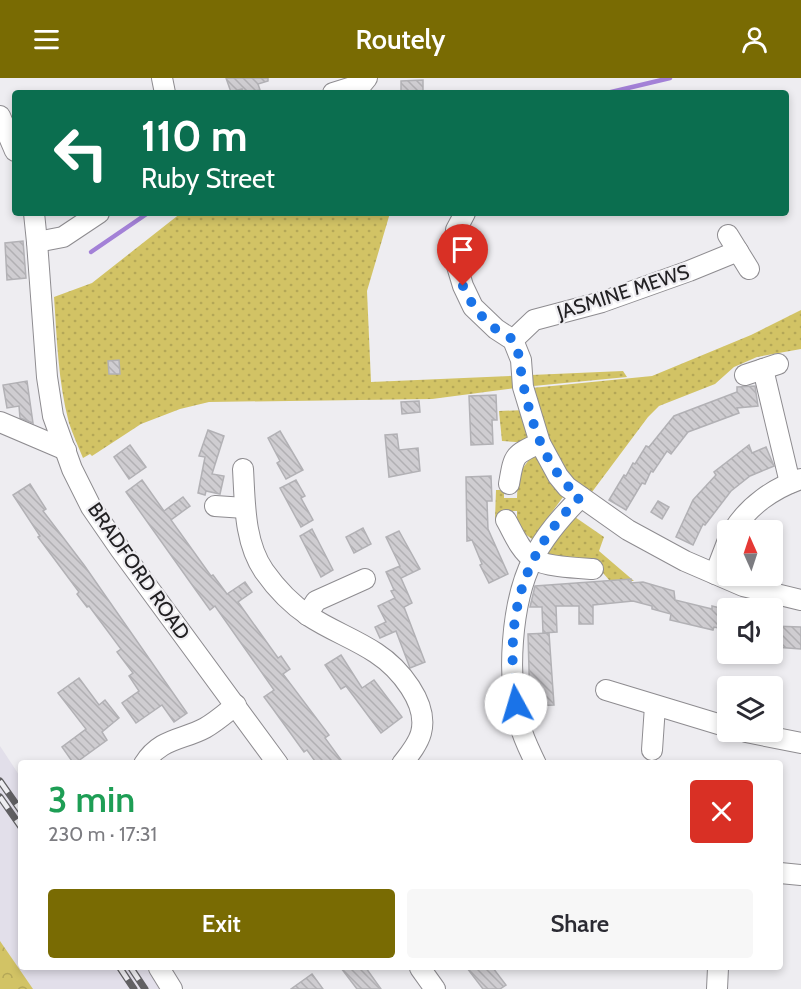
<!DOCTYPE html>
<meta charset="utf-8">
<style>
:root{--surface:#fff;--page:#f7f7f7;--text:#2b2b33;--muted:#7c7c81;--accent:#796b03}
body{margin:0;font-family:Cabin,sans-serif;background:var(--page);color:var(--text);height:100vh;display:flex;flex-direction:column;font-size:22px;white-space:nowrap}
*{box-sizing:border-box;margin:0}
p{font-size:20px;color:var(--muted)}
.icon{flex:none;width:33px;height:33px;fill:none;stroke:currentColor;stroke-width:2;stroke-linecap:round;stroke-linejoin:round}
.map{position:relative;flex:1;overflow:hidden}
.details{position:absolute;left:18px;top:682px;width:765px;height:210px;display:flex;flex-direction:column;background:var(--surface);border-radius:6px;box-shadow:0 3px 9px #0003}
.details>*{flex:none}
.guide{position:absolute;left:12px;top:12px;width:777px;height:126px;border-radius:6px;box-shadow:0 3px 9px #0003;background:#0b6e4f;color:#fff;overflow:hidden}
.needle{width:39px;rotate:357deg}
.controls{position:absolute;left:717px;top:442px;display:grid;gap:12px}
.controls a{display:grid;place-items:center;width:66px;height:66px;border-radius:6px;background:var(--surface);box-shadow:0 3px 9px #0003;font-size:30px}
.pin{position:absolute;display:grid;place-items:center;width:51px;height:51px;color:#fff;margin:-62px -26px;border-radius:50% 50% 50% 0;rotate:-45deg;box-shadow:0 0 6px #0007}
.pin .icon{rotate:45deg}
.me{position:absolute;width:66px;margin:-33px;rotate:354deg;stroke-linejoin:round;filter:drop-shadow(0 0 4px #0008)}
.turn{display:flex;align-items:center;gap:21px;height:126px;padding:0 30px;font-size:27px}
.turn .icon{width:78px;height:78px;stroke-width:2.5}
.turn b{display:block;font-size:42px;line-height:51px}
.round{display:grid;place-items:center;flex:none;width:63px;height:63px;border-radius:6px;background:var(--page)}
.head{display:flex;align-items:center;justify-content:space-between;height:102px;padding:0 30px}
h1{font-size:36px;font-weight:600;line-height:45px;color:#1e9e55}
.button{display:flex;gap:12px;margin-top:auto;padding:12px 30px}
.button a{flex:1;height:69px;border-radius:6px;background:var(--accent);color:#fff;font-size:24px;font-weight:600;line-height:69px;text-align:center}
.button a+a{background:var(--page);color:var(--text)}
header{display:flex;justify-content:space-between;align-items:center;height:78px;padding:0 30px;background:var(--accent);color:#fff;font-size:27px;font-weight:600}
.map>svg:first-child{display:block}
</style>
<header><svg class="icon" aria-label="menu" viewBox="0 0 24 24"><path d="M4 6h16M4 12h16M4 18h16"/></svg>Routely<svg class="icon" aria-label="person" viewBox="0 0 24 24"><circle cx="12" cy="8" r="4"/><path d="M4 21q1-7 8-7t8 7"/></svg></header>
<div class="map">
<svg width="801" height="911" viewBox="0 0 801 911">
<defs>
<pattern id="grass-dots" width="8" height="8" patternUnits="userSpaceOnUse" patternTransform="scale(1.5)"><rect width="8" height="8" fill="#d2c365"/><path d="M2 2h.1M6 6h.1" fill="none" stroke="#b4a757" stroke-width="1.8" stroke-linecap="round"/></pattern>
<pattern id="forest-crowns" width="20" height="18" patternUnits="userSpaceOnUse" patternTransform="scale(1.5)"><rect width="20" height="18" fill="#d2c365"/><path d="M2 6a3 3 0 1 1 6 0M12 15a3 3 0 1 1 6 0" fill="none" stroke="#b4a757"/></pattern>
<pattern id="building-back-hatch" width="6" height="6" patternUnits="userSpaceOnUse" patternTransform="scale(1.5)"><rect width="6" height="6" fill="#cfcdd1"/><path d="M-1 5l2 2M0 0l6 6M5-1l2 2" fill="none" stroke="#b1b0b3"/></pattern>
</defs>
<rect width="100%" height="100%" fill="#eeedf1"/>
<!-- built -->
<path fill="#e2dfea" d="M 0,668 L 21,700 L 21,890 L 149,890 L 163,911 L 0,911 Z"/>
<!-- grass -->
<g fill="url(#grass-dots)">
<path d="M 181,135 L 390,135 L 367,213 L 371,304 L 623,293 L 627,299 L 523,309 L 432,321 L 209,324 L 180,331 L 141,346 L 92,378 L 90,376 L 83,380 C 78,368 73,357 69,345 C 58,303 57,261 54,219 L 92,205 Z"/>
<path d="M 801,232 L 801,271 L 757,279 L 734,289 L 715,306 L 659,328 L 648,339 L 589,418 L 575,407 L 548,367 L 532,310 L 652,298 L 751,257 Z"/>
<path d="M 525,332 L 531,365 L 502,363 L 499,333 Z"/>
<path d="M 536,373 L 566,415 L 532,461 L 517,450 L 517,433 L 504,433 L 503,441 L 495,441 L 496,412 L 504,412 L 504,420 L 517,420 L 518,396 Z"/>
<path d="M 572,437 L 604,459 L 599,473 L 634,503 L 610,503 L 596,487 L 545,480 Z"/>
</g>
<!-- forest -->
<path fill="url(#forest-crowns)" d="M 0,863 L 33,911 L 0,911 Z"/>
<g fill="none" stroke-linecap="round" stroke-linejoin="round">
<!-- stream -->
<g stroke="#a381d7" stroke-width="4.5">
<path d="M 607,15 L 670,0"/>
<path d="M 91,174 L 148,135"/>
</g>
</g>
<!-- building -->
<g fill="url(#building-back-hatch)" stroke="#b2b1b5" stroke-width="1.5">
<path d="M 226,0 L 268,0 L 268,3 L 258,6 L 260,12 L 243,15 L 242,11 L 231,14 Z"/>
<path d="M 423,2 L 423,15 L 401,15 L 401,3 Z"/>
<path d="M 23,163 L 26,200 L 7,202 L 5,165 Z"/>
<path d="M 119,282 L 120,296 L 109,296 L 108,283 Z"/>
<path d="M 27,303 L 33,345 L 20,340 L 19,328 L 7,330 L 3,307 Z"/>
<path d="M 755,308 L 758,328 L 737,330 L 739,335 L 688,354 L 671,376 L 667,373 L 653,394 L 651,393 L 645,406 L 642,405 L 626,432 L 609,422 L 624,397 L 626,398 L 633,385 L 635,386 L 646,368 L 649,369 L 674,338 L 737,314 L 737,309 Z"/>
<path d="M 496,317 L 497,342 L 492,342 L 493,366 L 471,367 L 469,318 Z"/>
<path d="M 419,323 L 420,334 L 402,336 L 401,324 Z"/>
<path d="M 208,352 L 224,358 L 212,396 L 224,398 L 220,416 L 206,413 L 205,417 L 198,415 L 205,379 L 199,378 Z"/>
<path d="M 280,353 L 303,392 L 286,401 L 277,385 L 280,383 L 268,360 Z"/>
<path d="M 397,356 L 399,372 L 418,370 L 420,393 L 389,399 L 385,357 Z"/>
<path d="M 130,367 L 146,389 L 129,401 L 114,379 Z"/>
<path d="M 749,367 L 752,375 L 766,369 L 774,388 L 750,398 L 731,413 L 705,447 L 703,446 L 693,467 L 676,459 L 693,422 L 716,397 L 714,394 Z"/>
<path d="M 491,398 L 492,423 L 487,423 L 488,451 L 508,496 L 489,505 L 480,487 L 482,486 L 472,462 L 467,463 L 466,399 Z"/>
<path d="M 142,402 L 164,433 L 183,419 L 190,428 L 171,442 L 211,498 L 213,497 L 227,516 L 245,504 L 252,514 L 238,524 L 278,580 L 281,578 L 290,591 L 283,596 L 329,657 L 325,660 L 344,686 L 317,686 L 307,672 L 304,674 L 273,631 L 264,619 L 274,612 L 215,528 L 210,532 L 195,511 L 126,414 Z"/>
<path d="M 296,402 L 305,418 L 301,420 L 313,442 L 301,449 L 280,410 Z"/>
<path d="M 30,406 L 46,431 L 43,433 L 84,487 L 187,635 L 174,644 L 162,627 L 136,645 L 122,625 L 139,613 L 129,598 L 133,595 L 117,574 L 121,571 L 89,528 L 87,529 L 77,516 L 79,514 L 38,459 L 40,458 L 13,417 Z"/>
<path d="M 658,423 L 669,429 L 662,441 L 651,434 Z"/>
<path d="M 363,450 L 371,466 L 354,475 L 346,459 Z"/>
<path d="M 312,451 L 333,492 L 321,499 L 300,458 Z"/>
<path d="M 399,453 L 420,491 L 401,500 L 412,525 L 404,529 L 425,584 L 410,590 L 396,553 L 380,560 L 375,549 L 386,544 L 378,528 L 395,520 L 391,513 L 394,512 L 386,494 L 400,488 L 386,459 Z"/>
<path d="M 631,501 L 631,505 L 643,504 L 674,513 L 675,522 L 712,531 L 712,528 L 728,532 L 728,552 L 714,549 L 713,552 L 670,542 L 671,536 L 652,531 L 652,528 L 633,523 L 593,527 L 593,546 L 579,546 L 579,528 L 556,528 L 557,554 L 543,555 L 542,529 L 530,529 L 535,508 Z"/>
<path d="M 772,548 L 801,549 L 801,571 L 775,569 L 776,561 L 772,561 Z"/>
<path d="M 549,555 L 554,627 L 530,628 L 528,556 Z"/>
<path d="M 341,577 L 362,610 L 374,602 L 402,639 L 381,655 L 346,608 L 341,611 L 325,587 Z"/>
<path d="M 79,600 L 99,627 L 105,622 L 119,640 L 102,654 L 107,662 L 74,686 L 62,669 L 86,651 L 58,615 Z"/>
<path d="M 341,890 L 366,890 L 381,911 L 357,911 Z"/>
<path d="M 467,890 L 493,890 L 506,907 L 500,911 L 483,911 Z"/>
<path d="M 312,896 L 323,911 L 291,911 Z"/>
</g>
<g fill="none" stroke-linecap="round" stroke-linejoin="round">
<!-- minor casing -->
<g stroke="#8e8c90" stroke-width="22">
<g id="minor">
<path d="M 162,0 L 165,15"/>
<path d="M 333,15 L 362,6 L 367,0"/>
<path d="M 0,38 L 15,73"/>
<path d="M 34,135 L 37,164 L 47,299 L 53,338 L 72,391 L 91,429 L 120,471 L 278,686"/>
<path d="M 465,135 L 456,152 L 454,178 L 463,208 L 473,229 L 496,251 L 513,262 L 521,282 L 523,309 L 540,365 L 558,398 L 567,409 L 628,452 L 685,483 L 743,508 L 801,522"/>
<path d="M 728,157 L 749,191"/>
<path d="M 37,164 L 63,159 L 99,135"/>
<path d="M 513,262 L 534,242 L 602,224 L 689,193 L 738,173"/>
<path d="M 763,291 L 790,405"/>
<path d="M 745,297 L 778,286"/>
<path d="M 0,344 L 66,372"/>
<path d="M 243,391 C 245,424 244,464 264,493 C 276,510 291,526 309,538 C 330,552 355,561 376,575 C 399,590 429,625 421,655 C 418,666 409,677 402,686"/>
<path d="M 509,406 C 514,377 513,377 540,365"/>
<path d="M 215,428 L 245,430"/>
<path d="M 506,442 C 513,454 520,473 533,481 C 546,489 577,490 593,491"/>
<path d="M 733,453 C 748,428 774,410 801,401"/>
<path d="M 715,496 L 728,462"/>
<path d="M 307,537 L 316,523 L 365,501"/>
<path d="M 606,612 L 728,649"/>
<path d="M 746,654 L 801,665"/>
<path d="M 652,672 L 655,628"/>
<path d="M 144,686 C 160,660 183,662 205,650 C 216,644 226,635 236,627"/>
<path d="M 536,686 C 530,673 523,660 520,647 C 506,601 511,524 533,481 C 545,457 562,438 581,419"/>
<path d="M 780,795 L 801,797"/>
<path d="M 159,890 L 172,911"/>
<path d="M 420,890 L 435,911"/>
<path d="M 717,911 L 718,890"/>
</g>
</g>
<!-- minor -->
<use href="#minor" stroke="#fff" stroke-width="20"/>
<!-- rail casing -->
<g stroke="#616063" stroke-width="7">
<g id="rail">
<path d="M 0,703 L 21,733"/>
<path d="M 0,719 L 21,749"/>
<path d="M 120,890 L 134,911"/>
<path d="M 131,890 L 145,911"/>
</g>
</g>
<!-- rail -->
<use href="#rail" stroke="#eeedf1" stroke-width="4.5" stroke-dasharray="14" stroke-linecap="butt"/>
</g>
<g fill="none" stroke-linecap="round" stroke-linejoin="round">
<!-- route -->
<path stroke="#1a73e8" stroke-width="10" stroke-dasharray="0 18" d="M 463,208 C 471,226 480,239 497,252 C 503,256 511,258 515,265 C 521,280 520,295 524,310 C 533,351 547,393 580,419 C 519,480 505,541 516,626"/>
</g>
<g text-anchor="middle" stroke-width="4.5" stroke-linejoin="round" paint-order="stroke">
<!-- street labels -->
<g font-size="20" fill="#222123" stroke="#eeedf1">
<text transform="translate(623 214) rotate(-18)" y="7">JASMINE MEWS</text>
<text transform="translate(139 493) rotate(55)" y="7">BRADFORD ROAD</text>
</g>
</g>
</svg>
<div class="controls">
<a><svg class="needle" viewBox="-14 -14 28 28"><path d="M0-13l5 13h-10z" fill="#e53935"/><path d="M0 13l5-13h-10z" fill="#7c7c81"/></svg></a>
<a><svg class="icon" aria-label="sound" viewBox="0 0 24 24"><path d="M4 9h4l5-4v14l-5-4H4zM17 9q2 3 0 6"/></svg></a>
<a><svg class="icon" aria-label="layers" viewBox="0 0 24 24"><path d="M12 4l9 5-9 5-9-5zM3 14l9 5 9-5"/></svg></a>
</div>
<div class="pin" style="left:463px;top:208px;background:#d93025"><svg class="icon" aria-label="arrive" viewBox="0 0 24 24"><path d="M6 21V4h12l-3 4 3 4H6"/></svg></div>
<svg class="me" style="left:516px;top:626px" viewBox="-20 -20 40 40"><circle r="19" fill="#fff"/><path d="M0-13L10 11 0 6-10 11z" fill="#1a73e8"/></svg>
<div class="guide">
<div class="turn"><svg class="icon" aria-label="left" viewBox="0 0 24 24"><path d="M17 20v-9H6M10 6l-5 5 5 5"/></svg><div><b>110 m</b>Ruby Street</div></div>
</div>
<section class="details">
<div class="head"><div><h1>3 min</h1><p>230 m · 17:31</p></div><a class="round" style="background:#d93025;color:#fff"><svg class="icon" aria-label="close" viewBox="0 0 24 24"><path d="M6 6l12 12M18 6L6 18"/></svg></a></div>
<div class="button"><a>Exit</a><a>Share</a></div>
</section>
</div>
